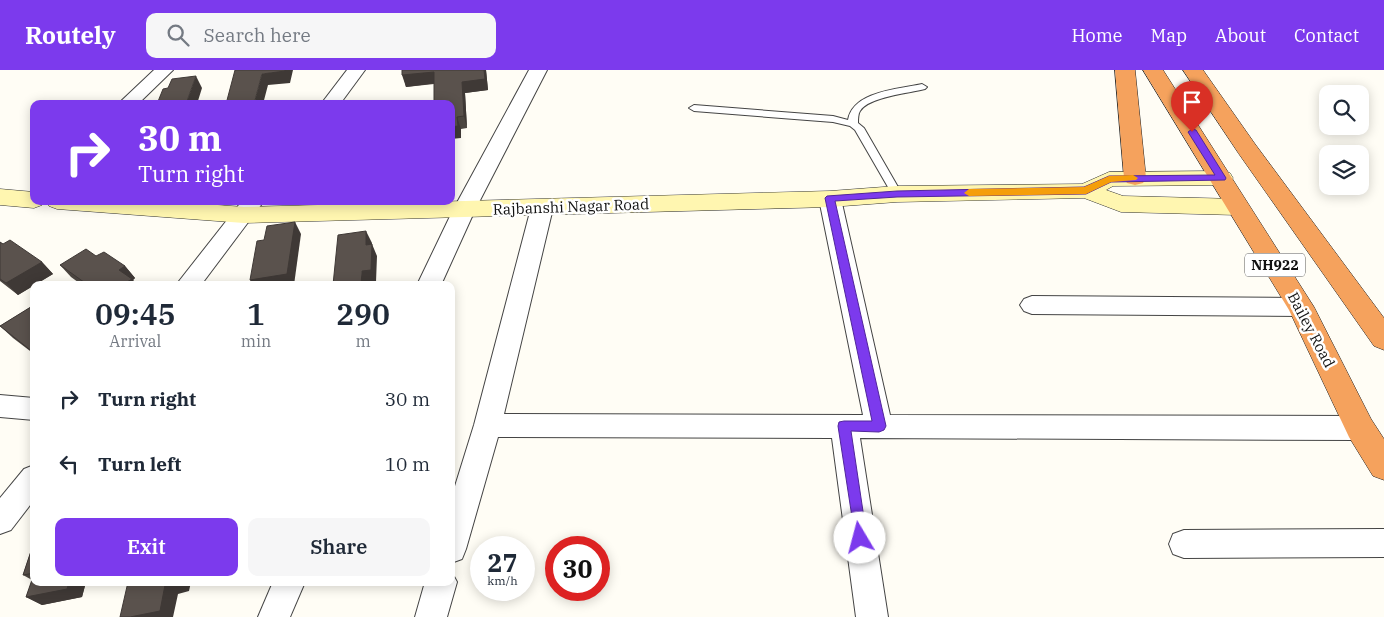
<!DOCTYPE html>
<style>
:root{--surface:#fff;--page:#f6f6f7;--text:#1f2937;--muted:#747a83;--accent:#7c3aed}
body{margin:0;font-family:"IBM Plex Serif",serif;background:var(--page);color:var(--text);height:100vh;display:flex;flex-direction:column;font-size:19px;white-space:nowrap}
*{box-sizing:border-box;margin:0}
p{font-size:16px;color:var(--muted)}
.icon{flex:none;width:28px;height:28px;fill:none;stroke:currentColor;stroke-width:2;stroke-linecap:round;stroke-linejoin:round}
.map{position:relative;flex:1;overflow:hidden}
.side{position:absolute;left:30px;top:211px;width:425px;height:305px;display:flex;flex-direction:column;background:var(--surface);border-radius:10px;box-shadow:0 2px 12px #0003}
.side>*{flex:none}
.banner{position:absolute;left:30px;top:30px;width:425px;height:105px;border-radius:10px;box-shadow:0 2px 12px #0003;background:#7c3aed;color:#fff;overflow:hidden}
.buttons{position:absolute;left:1319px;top:15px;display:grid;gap:10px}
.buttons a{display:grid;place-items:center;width:50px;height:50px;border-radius:10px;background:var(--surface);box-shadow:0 2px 12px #0003;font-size:25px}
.speed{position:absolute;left:470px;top:466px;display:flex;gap:10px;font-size:25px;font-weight:700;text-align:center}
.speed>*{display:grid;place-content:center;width:65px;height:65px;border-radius:50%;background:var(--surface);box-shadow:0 2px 12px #0003;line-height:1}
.speed small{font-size:12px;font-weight:400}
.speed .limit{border:8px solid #d22;background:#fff;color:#111}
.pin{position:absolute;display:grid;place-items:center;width:42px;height:42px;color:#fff;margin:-51px -21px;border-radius:50% 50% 50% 0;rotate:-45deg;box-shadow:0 0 5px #0007}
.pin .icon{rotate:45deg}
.me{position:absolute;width:55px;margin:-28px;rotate:352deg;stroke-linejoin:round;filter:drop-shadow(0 0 4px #0008)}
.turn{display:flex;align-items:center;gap:18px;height:105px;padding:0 25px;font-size:22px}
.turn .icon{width:65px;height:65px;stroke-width:2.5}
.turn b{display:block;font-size:35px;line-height:42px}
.eta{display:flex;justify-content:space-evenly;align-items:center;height:85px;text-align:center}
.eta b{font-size:30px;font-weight:600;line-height:35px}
.button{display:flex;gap:10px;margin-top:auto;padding:10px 25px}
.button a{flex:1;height:58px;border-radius:10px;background:var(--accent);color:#fff;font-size:20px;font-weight:600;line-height:58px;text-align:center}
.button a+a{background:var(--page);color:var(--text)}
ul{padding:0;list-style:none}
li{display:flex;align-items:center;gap:15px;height:65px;padding:0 25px}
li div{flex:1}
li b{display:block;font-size:19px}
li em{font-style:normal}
header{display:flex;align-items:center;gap:30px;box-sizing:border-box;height:70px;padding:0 25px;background:var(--accent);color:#fff}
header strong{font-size:24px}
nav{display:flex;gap:28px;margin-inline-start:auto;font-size:18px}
.search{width:350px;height:45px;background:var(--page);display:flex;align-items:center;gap:12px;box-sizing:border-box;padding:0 18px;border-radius:10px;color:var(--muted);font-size:19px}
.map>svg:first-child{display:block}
</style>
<header>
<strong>Routely</strong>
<div class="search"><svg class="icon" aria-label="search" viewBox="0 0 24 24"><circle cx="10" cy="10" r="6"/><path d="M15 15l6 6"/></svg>Search here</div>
<nav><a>Home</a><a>Map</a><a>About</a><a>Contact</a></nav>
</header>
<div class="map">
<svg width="1384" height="547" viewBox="0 0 1384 547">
<rect width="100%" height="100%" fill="#fffdf5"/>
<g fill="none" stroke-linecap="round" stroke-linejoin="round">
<!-- lane casing -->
<g stroke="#444" stroke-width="2">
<path id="lane" d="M 922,14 L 927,17 L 925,19 C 910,23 868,27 860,41 C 858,44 858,49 858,53 L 864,58 L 902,124 L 897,127 L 892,124 L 855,60 L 850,56 L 833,52 L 694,41 L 689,38 L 694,35 L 833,46 L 848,50 C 853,21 899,19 922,14 Z"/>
</g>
<!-- street casing -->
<g stroke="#444" stroke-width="2">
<g id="street">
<path d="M 154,0 L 173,0 L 138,34 L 118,34 Z"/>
<path d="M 347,0 L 365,0 L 340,34 L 321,34 Z"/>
<path d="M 529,0 L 547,0 L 475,140 L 441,215 L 417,215 L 453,140 Z"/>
<path d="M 830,122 L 837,124 L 841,129 L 890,345 L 1360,346 L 1370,350 L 1374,358 L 1370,366 L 1360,370 L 860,368 L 888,547 L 856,547 L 832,368 L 498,367 L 466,479 L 462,489 L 451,493 L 451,429 L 474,355 L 531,138 L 534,133 L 542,131 L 550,133 L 553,138 L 504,344 L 863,345 L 819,129 L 823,124 Z"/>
<path d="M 242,131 L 264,131 L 201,215 L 176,215 Z"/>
<path d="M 1032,226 L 1301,228 L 1309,231 L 1313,237 L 1309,243 L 1301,246 L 1032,244 L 1024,241 L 1020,235 L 1024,229 Z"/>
<path d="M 0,325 L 34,328 L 34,350 L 0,347 Z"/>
<path d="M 34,395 L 34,430 L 11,460 L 0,464 L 0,428 L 24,399 Z"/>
<path d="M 1384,459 L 1384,487 L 1184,488 L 1173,484 L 1169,474 L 1173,464 L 1184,460 Z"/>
<path d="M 451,501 L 457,512 L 447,547 L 415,547 L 425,512 L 451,512 Z"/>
<path d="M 273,512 L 305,512 L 290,547 L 258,547 Z"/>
</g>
</g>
<!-- secondary casing -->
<g stroke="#333" stroke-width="1">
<g id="secondary">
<path d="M 1222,101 L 1230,103 L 1233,108 L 1230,113 L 1222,115 L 1113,116 L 1106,120 L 1123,126 L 1237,129 L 1245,132 L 1249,137 L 1245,142 L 1237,145 L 1121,142 L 1084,128 L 897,132 L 830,137 L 244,153 L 57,139 L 49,136 L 46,131 L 165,131 L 244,137 L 830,121 L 897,116 L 1082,114 L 1109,102 Z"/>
<path d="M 0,119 L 34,122 L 34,131 L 45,131 L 42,135 L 34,138 L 0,135 Z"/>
</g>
</g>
<!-- highway casing -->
<g stroke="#222" stroke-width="1">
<g id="highway">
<path d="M 1115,0 L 1135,0 L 1146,108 L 1143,113 L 1135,115 L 1127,113 L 1124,108 Z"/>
<path d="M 1143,0 L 1163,0 L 1314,237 L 1371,349 L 1384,369 L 1384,410 L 1373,406 L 1349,367 L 1289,240 Z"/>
<path d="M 1183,0 L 1203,0 L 1255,74 L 1384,248 L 1384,280 L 1374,276 L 1239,84 Z"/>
</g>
</g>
<!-- lane -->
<use href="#lane" fill="#fff" fill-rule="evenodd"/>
<!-- street -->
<use href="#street" fill="#fff" fill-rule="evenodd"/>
<!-- secondary -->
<use href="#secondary" fill="#fff6b0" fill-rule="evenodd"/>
<!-- highway -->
<use href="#highway" fill="#f5a25d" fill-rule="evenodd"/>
</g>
<!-- wall -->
<g fill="#4d4742">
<path d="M 402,0 L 486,0 L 488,20 L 465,23 L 467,58 L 461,59 L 461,68 L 434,14 L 406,17 Z"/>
<path d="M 0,172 L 3,174 L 42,192 L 53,204 L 18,225 L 0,211 Z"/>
<path d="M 96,186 L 125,196 L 135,208 L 133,210 L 137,215 L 82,215 L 71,207 L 60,195 Z"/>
<path d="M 34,235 L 34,284 L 13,268 L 0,256 Z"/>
<path d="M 34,472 L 34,512 L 86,512 L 82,527 L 42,535 L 26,527 L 32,510 L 23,505 Z"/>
</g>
<!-- shaded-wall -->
<g fill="#3f3936">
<path d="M 285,0 L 293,0 L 290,13 L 268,15 L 263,34 L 254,34 L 262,4 Z"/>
<path d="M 484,0 L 486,0 L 488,20 L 465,23 L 467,58 L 464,46 L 462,12 Z"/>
<path d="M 434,2 L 437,13 L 406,17 L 402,5 Z"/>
<path d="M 196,6 L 202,18 L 197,34 L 186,34 Z"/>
<path d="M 457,47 L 461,59 L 461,68 L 451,69 L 451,57 Z"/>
<path d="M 295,152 L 301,164 L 294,215 L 253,215 L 250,210 Z"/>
<path d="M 366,161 L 372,173 L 371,187 L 366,175 Z"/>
<path d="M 372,174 L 377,186 L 376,212 L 368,213 L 368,215 L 360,215 L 362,201 Z"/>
<path d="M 42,192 L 53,204 L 18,225 L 6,213 Z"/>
<path d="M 125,196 L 135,208 L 133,210 L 137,215 L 122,215 L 119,200 Z"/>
<path d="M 69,512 L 86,512 L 82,527 L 42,535 L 26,527 Z"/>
<path d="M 191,512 L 189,521 L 178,524 L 173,547 L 130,547 L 165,515 L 177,513 Z"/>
</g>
<!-- building -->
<g fill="#5a524d" stroke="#3f3936">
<path d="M 235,0 L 285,0 L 285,1 L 262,4 L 254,34 L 226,34 Z"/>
<path d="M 402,0 L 484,0 L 485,9 L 462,12 L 464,46 L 457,47 L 458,56 L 451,57 L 451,34 L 434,34 L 434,2 L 402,5 Z"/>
<path d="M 196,6 L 186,34 L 157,34 L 163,19 L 168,18 L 172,9 Z"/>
<path d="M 295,152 L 287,204 L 250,210 L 257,171 L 264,170 L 267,156 Z"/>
<path d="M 366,161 L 366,175 L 372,174 L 371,200 L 362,201 L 361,215 L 333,215 L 338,165 Z"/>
<path d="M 10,170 L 42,192 L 6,213 L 0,209 L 0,172 L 3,174 Z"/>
<path d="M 86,179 L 96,186 L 104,182 L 125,196 L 119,200 L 132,209 L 122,215 L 88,215 L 60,195 Z"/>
<path d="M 34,235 L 34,283 L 0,256 Z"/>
<path d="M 34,472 L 34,503 L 23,505 Z"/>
<path d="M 34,504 L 34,512 L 69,512 L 67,519 L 26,527 Z"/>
<path d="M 128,512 L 177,512 L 165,515 L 160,541 L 130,547 L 120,547 Z"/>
</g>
<!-- route -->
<path fill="#7c3aed" stroke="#51269a" d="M 1192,59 L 1196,60 L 1226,108 L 1225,110 L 1111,112 L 1086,124 L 897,127 L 835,131 L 886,356 L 884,360 L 879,362 L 851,361 L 867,468 L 865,473 L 860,474 L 856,473 L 838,356 L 839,352 L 844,351 L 872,351 L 825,128 L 827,126 L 897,121 L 1084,117 L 1109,106 L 1215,105 L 1188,62 Z"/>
<!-- slow -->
<path fill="#f59e0b" d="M 1133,105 L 1138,108 L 1136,110 L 1111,112 L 1086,124 L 969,126 L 964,123 L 969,119 L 1084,117 L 1109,106 Z"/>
<g text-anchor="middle" stroke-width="5" stroke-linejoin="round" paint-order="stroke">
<!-- shield labels -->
<rect fill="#fff" stroke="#585858" stroke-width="1" x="1245" y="183.5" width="60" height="23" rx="4"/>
<g font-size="14" font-weight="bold" fill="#111">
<text x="1275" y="200">NH922</text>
</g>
<!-- street labels -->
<g font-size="15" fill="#111" stroke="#fff">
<text transform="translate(571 137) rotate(-2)" y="5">Rajbanshi Nagar Road</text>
<text transform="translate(1311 260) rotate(62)" y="5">Bailey Road</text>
</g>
</g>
</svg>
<div class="buttons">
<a><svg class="icon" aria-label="search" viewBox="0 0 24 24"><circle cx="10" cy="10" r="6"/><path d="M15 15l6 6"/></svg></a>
<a><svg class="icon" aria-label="layers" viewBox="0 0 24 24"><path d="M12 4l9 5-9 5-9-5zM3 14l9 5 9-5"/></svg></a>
</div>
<div class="speed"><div>27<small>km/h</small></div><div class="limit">30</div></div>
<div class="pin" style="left:1192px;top:62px;background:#d93025"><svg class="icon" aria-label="arrive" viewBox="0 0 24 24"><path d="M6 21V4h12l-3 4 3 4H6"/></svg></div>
<svg class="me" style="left:860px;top:468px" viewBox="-20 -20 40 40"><circle r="19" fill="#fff"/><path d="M0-13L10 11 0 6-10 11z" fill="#7c3aed"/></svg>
<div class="banner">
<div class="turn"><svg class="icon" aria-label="right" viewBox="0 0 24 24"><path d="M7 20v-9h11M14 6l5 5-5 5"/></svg><div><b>30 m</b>Turn right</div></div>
</div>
<section class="side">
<div class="eta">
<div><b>09:45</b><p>Arrival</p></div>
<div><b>1</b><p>min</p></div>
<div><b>290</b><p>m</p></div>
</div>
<ul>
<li><svg class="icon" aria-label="right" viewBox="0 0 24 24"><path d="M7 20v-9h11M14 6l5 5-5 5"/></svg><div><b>Turn right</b></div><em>30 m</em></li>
<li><svg class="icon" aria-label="left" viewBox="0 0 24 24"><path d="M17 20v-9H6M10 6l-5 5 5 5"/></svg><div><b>Turn left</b></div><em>10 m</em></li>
</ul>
<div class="button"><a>Exit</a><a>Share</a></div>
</section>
</div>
